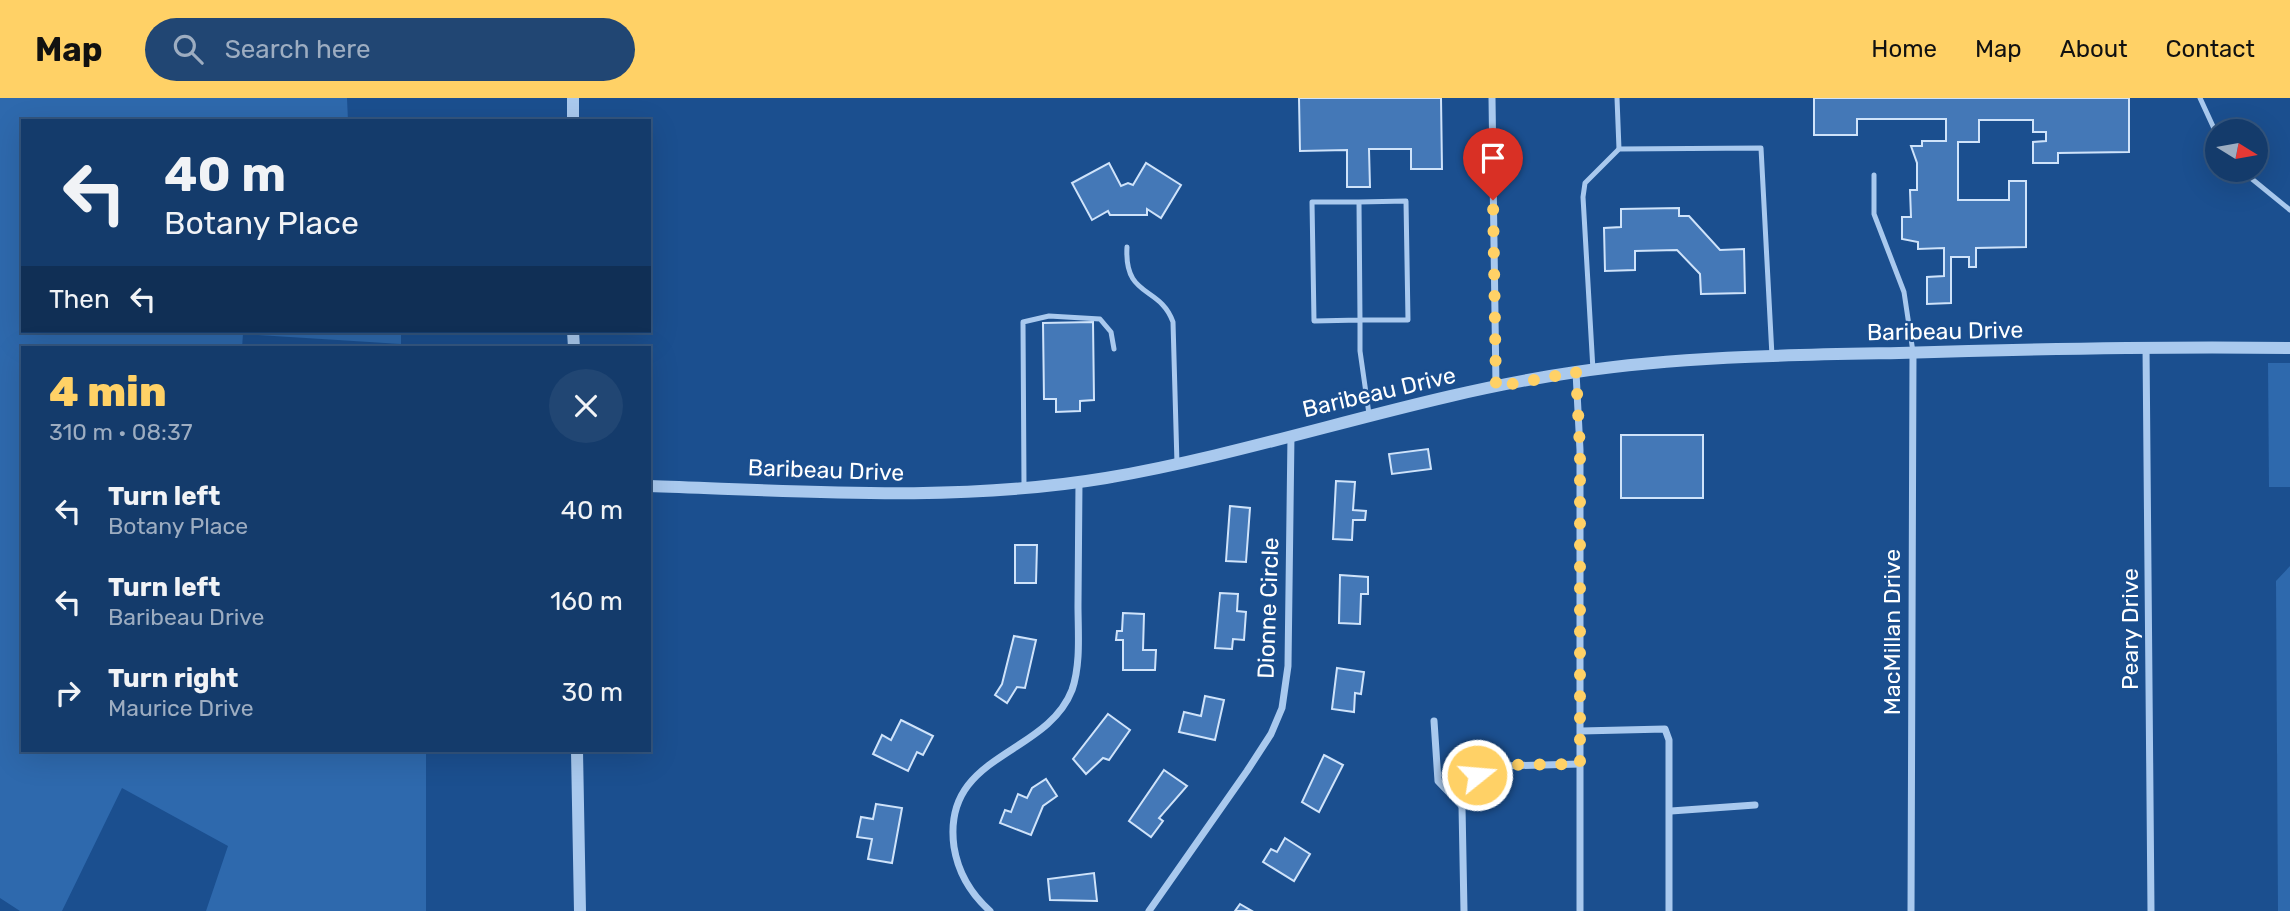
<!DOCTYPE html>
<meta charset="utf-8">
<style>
:root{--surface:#143b6b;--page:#214673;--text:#f1f3f6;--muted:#9dadc1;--line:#33557e;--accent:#ffd166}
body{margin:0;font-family:Rubik,sans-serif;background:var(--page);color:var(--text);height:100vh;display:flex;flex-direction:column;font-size:26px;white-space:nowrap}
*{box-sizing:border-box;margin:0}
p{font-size:23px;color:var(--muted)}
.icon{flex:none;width:38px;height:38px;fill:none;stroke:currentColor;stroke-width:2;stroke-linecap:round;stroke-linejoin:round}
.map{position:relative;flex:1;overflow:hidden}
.sheet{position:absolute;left:21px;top:248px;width:630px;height:406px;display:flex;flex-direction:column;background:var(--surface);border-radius:0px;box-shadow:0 7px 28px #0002,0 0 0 2px var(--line)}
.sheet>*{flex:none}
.top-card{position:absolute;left:21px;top:21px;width:630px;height:214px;border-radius:0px;box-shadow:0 7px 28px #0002,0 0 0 2px var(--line);background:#143b6b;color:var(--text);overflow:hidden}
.needle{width:46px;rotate:101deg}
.buttons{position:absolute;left:2205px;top:21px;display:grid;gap:14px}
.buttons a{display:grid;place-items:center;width:63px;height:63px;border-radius:50%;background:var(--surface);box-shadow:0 7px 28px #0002,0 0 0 2px var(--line);font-size:35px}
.pin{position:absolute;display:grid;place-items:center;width:60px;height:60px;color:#fff;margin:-72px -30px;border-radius:50% 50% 50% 0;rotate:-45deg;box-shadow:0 0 7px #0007}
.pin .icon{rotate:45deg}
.me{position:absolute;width:77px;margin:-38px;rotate:73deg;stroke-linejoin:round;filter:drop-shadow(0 0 5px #0008)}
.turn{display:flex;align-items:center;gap:24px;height:147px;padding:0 28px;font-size:32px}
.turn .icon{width:91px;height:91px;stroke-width:2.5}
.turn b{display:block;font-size:49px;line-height:60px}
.then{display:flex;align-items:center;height:66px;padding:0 28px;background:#0003;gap:14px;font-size:26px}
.round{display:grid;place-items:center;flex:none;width:74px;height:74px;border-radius:37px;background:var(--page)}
.summary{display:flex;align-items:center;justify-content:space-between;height:119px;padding:0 28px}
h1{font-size:42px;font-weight:800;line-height:52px;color:var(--accent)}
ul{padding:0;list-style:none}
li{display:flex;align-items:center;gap:21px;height:91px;padding:0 28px}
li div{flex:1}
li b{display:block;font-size:26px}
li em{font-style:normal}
header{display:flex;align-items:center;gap:42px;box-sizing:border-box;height:98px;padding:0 35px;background:var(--accent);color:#111}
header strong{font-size:33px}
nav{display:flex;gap:38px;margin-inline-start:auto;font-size:24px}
.search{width:490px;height:63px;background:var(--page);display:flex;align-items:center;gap:18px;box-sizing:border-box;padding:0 24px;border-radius:38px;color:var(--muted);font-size:26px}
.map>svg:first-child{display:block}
</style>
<header>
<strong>Map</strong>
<div class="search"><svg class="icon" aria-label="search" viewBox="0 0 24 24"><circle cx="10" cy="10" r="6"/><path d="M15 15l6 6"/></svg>Search here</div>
<nav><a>Home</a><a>Map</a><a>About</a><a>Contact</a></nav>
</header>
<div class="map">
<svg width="2290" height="813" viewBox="0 0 2290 813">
<rect width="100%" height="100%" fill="#1b4f8f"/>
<!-- green -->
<g fill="#2e69ad">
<path d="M 0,0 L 347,0 L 348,23 L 23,23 L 23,233 L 401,233 L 401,246 L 243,236 L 242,250 L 23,250 L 23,653 L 426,653 L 426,813 L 206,813 L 228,748 L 122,690 L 62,813 L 20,813 L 0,800 Z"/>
<path d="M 2268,265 L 2290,265 L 2290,389 L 2269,389 Z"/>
<path d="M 2290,468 L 2290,813 L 2278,813 L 2276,483 Z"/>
</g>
<!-- building -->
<g fill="#4478b7" stroke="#cfe3fa" stroke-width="2">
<path d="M 1299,0 L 1441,0 L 1442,71 L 1411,71 L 1411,51 L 1369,51 L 1370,89 L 1347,89 L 1347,52 L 1300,53 Z"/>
<path d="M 1814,0 L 2129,0 L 2129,54 L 2058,55 L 2058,65 L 2033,65 L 2033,44 L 2046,43 L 2046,34 L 2033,34 L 2033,22 L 1979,22 L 1979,44 L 1958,44 L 1958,102 L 2009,102 L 2009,83 L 2026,83 L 2026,149 L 1976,150 L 1976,169 L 1969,169 L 1969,159 L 1951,159 L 1951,205 L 1927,206 L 1927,179 L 1944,178 L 1944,150 L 1918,151 L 1918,144 L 1902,141 L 1902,119 L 1911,119 L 1910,92 L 1917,92 L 1917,65 L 1911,48 L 1922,48 L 1922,43 L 1946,43 L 1946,21 L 1857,21 L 1857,37 L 1814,37 Z"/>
<path d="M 1109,65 L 1121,88 L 1128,85 L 1133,87 L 1146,65 L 1181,87 L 1161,120 L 1147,111 L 1147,117 L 1110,117 L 1108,113 L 1092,122 L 1072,85 Z"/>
<path d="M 1679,110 L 1679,118 L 1689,118 L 1720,152 L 1744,151 L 1745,195 L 1701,196 L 1700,176 L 1677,152 L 1635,153 L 1635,172 L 1605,173 L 1604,130 L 1621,129 L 1621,111 Z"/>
<path d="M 1093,224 L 1094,302 L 1080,303 L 1080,313 L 1056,314 L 1056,301 L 1044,301 L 1043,225 Z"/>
<rect x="1621" y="337" width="82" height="63"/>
<path d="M 1428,351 L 1431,371 L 1392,376 L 1389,356 Z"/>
<path d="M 1336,383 L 1355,384 L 1353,412 L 1366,413 L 1365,422 L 1353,422 L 1352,442 L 1333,441 Z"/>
<path d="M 1230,408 L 1250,410 L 1246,464 L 1226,463 Z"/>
<path d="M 1015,447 L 1037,447 L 1036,485 L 1015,485 Z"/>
<path d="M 1340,477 L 1368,479 L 1368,496 L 1361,496 L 1360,526 L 1339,525 Z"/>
<path d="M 1220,495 L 1238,496 L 1237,513 L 1246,514 L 1244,542 L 1233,541 L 1232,551 L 1215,550 Z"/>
<path d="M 1123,515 L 1144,516 L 1143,552 L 1156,552 L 1155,572 L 1123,572 L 1123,542 L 1116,542 L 1117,533 L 1122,533 Z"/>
<path d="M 1014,538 L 1036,542 L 1025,590 L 1017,589 L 1007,605 L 995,597 L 1002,586 Z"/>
<path d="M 1337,570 L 1364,574 L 1361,596 L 1355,595 L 1354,614 L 1332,611 Z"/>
<path d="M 1205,598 L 1224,602 L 1215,642 L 1179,634 L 1184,614 L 1201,618 Z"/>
<path d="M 1108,616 L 1130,632 L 1109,662 L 1103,660 L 1086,676 L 1073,661 Z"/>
<path d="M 901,622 L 933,638 L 923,657 L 917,654 L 908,673 L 873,656 L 882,637 L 891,642 Z"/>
<path d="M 1324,657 L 1343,667 L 1319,714 L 1302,704 Z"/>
<path d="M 1164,672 L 1187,688 L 1159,720 L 1163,723 L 1151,739 L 1129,723 Z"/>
<path d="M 1046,681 L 1057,698 L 1043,708 L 1031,737 L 1000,725 L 1005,712 L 1011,714 L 1018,696 L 1027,700 L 1032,690 Z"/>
<path d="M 876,706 L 902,710 L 892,765 L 868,761 L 872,741 L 857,739 L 861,719 L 873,721 Z"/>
<path d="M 1285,740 L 1310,756 L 1294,783 L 1263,764 L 1271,751 L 1277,754 Z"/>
<path d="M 1094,775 L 1097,803 L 1050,802 L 1048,781 Z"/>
<path d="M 1240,806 L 1252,813 L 1235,813 Z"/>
</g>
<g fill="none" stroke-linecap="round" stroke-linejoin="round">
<!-- service -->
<g stroke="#a9c9ee" stroke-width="5">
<path d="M 1617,0 L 1619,51"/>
<path d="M 2200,0 L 2217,37"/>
<path d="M 2241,72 L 2290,112"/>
<path d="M 1874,77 L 1874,116 L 1904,194 L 1913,254"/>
<path d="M 1359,104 L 1312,104 L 1314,223 L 1360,222 L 1359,104 L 1406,103 L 1408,222 L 1360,222 L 1360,253 L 1369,316"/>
<path d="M 1127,149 C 1124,201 1160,187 1173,224 L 1177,366"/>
<path d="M 1593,272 L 1583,99 L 1585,85 L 1619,51 L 1761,50 L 1772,258"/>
<path d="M 1024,388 L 1023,224 L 1049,218 L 1100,221 L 1111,234 L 1114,251"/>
</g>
<!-- minor -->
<g stroke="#a9c9ee" stroke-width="7">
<path d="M 1492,0 L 1496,289"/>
<path d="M 2146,248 L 2151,813"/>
<path d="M 1576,274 L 1580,352 L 1580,813"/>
<path d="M 1434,623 L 1438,683 L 1462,708"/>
<path d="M 1581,633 L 1665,631 L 1669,642 L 1669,813"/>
<path d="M 1671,713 L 1755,707"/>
<path d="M 990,813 C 971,796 958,774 954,749 C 941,655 1046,659 1072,592 C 1081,566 1078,534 1078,507 C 1078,466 1079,425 1079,384"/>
<path d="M 1149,813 L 1247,673 L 1271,636 L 1282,610 L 1288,568 L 1291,337"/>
<path d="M 1464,813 L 1462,708 L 1468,688 L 1477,677 L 1500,668 L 1580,666"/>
<path d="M 1911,813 L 1913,254"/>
</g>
<!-- tertiary -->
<g stroke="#a9c9ee" stroke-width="12">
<path d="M 573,23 L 573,0"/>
<path d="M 573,233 L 574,250"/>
<path d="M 649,388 C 801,393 955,405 1106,380 C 1264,353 1416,297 1576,274 C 1683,258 1791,257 1899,255 C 2030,251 2160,248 2290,250"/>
<path d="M 577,653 L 580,813"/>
</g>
</g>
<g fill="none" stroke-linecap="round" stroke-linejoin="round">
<!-- route -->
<path stroke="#ffd166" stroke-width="12" stroke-dasharray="0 21.6" d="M 1477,677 L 1500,667 L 1580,666 L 1580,352 L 1576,274 L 1496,289 L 1493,102"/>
</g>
<g text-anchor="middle" stroke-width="5" stroke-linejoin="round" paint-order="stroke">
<!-- street labels -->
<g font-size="23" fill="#fff" stroke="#1b4f8f">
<text transform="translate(1945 233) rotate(-1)" y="8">Baribeau Drive</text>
<text transform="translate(1379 294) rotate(-13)" y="8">Baribeau Drive</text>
<text transform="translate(826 372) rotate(2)" y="8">Baribeau Drive</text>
<text transform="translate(1268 510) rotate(-88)" y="8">Dionne Circle</text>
<text transform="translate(2130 531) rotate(-90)" y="8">Peary Drive</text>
<text transform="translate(1892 534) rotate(-90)" y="8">MacMillan Drive</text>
</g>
</g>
</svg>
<div class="buttons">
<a><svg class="needle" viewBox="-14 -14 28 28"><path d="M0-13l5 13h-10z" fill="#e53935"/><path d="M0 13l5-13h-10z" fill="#9dadc1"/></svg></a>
</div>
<div class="pin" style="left:1493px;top:102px;background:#d93025"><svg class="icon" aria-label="arrive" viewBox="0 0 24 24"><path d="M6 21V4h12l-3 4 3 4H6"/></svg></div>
<svg class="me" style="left:1477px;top:677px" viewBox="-20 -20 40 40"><circle r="17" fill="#ffd166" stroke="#fff" stroke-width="3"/><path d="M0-11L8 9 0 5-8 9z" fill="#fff"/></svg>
<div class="top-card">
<div class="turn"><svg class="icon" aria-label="left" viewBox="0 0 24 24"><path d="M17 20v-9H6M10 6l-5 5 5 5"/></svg><div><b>40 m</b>Botany Place</div></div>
<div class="then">Then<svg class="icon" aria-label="left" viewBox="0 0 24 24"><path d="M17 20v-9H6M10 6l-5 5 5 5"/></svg></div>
</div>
<section class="sheet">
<div class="summary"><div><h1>4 min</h1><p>310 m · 08:37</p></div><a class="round"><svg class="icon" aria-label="close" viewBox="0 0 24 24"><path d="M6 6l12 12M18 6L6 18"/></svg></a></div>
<ul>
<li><svg class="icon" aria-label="left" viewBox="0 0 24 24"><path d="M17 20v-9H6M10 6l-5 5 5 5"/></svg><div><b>Turn left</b><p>Botany Place</p></div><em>40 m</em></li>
<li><svg class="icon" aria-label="left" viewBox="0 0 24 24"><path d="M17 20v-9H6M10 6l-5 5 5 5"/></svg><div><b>Turn left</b><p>Baribeau Drive</p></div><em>160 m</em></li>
<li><svg class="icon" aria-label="right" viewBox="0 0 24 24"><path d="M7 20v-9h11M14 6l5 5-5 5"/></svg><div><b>Turn right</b><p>Maurice Drive</p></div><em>30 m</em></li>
</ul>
</section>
</div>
